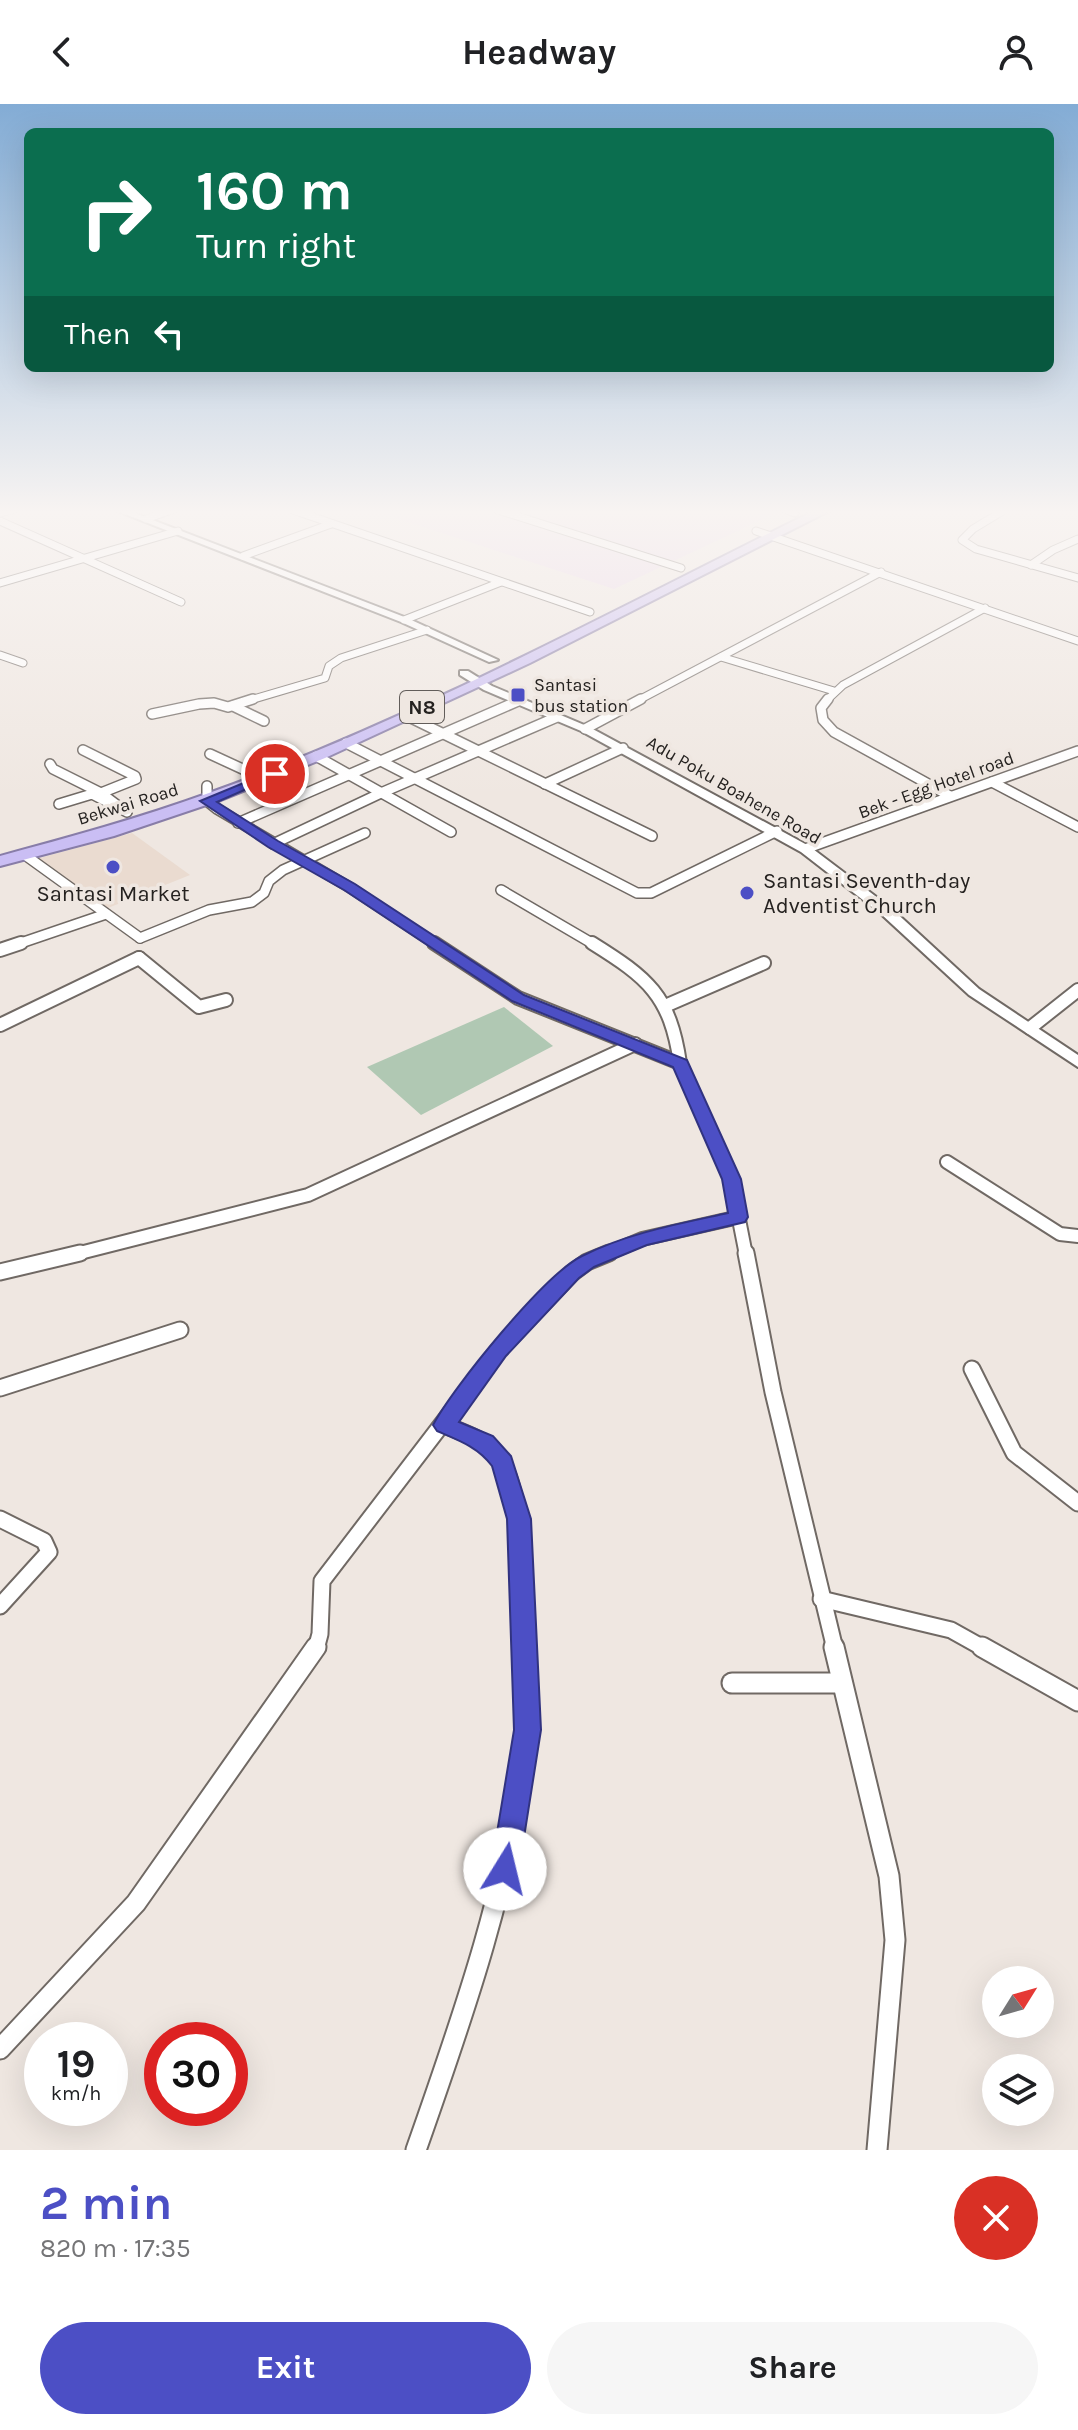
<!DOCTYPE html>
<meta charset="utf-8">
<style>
:root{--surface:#fff;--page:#f6f6f6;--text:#202124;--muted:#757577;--accent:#4c4fc5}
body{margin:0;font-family:Karla,sans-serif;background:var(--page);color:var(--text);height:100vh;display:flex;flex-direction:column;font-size:30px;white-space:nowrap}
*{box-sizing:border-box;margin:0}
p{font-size:26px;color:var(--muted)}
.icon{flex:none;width:44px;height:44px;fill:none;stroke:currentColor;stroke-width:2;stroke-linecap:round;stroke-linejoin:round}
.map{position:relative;height:2046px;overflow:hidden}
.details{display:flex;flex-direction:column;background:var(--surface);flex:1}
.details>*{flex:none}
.hud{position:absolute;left:24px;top:24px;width:1030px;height:244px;border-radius:12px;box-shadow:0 8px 32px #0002;background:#0b6e4f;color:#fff;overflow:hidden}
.needle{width:52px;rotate:53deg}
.fabs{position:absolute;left:982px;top:1862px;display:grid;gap:16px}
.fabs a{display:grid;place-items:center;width:72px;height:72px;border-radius:50%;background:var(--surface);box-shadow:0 8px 32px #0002;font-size:40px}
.speed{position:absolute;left:24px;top:1918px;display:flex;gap:16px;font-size:40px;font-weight:700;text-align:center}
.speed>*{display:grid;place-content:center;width:104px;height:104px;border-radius:50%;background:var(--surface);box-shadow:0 8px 32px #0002;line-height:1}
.speed small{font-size:20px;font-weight:400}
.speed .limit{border:12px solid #d22;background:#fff;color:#111}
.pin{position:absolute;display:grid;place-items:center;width:68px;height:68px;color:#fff;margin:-34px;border:4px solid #fff;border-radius:50%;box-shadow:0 2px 8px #0007}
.me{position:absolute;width:88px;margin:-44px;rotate:9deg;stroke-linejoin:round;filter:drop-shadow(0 0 6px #0008)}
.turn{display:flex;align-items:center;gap:28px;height:168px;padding:0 40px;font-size:36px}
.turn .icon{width:104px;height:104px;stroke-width:2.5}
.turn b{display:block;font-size:56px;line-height:68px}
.then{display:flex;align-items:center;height:76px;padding:0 40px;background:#0003;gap:16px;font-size:30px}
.round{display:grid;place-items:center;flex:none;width:84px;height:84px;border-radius:42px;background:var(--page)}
.summary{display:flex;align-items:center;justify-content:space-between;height:136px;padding:0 40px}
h1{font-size:48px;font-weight:700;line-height:60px;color:var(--accent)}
.action{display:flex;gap:16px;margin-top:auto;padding:16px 40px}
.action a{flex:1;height:92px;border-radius:48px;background:var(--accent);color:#fff;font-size:32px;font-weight:700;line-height:92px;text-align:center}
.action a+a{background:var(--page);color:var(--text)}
header{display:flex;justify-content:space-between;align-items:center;height:104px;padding:0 40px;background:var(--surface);font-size:36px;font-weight:700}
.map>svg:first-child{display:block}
</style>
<header><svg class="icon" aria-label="back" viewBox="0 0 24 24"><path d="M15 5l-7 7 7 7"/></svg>Headway<svg class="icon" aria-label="person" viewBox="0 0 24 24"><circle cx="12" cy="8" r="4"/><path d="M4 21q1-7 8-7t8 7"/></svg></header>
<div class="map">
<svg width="1078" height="2046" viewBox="0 0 1078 2046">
<rect width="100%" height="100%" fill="#efe7e1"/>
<!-- built -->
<path fill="#eadbd0" d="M 132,729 L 190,771 L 103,806 L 36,755 Z"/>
<!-- education -->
<path fill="#ebd8e9" d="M 368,405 L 784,405 L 614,485 Z"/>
<!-- green -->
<path fill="#b0c8b3" d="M 504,903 L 553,942 L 421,1011 L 367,963 Z"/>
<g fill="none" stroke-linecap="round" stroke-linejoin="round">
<!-- minor-far4 casing -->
<g stroke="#706964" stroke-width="9">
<g id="minor-far4">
<path d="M 290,405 L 590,508"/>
<path d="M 495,405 L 681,464"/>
<path d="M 785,405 L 795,409"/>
<path d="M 1006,405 L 973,425 L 962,436 L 976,445 L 1078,474"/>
<path d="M 0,409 L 15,405"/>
<path d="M 146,415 L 174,405"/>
<path d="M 0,417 L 181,498"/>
<path d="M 756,427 L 1078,537"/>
<path d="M 243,452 L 331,420"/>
<path d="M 1031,461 L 1053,446 L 1078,435"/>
<path d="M 0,479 L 178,427"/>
<path d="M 404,516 L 501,478"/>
<path d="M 0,551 L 23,559"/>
<path d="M 721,553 L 834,587"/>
<path d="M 247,597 L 325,574 L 329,562 L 341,554 L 427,526"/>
<path d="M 637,597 L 881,468"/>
<path d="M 826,597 L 843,581 L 985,504"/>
</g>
</g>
<!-- minor-far3 casing -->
<g stroke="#706964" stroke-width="12">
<g id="minor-far3">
<path d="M 828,595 L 821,604 L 823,616 L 834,628 L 950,692"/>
<path d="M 233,602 L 264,617"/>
<path d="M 152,610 L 199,600 L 214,599 L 228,603 L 253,595"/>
<path d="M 405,611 L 652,732"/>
<path d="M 585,625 L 641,595"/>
<path d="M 346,639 L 637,789 L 651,789 L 777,727"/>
<path d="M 83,646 L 135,672 L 136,675 L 101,689"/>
<path d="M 210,650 L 249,668"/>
<path d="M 316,652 L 451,728"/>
<path d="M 50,660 L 53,665 L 101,689 L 117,701"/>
<path d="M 992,678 L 1078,723"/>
<path d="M 545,680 L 623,644"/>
<path d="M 207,682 L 207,697 L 217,705 L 349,783 L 437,841"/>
<path d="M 59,700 L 92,690 L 127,708"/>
<path d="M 238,719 L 518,597"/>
<path d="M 273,740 L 381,689 L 557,613"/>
<path d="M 805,745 L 1078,647"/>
<path d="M 25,751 L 140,834"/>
<path d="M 501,786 L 595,841"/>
<path d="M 140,834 L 209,806 L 252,798 L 264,789 L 269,777 L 283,766 L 365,729"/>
<path d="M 15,841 L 106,810"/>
</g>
</g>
<!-- minor-far2 casing -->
<g stroke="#706964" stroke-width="16">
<g id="minor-far2">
<path d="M 434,839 L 518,894 L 680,959 L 731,1075 L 746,1151"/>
<path d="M 592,839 C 648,874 670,891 680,959"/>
<path d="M 0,846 L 21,839"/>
<path d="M 139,854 L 199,903 L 226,896"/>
<path d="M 665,902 L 764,859"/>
<path d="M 0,921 L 139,854"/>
<path d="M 1030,924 L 1078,886"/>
<path d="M 947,1058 L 1060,1130 L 1078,1132"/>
<path d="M 72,1151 L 308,1091 L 635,940"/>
<path d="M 604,1151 L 642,1135 L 739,1113"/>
</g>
</g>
<!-- minor-far1 casing -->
<g stroke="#706964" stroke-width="19">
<g id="minor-far1">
<path d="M 746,1149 L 773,1288 L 835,1545"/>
<path d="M 0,1168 L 80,1149"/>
<path d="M 972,1265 L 1014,1349 L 1078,1399"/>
<path d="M 0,1284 L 180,1226"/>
<path d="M 445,1321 C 461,1328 481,1334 494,1347 C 527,1381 522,1497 524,1545"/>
<path d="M 0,1415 L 44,1437 L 49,1448 L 0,1502"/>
<path d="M 821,1495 L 951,1526 L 985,1545"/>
<path d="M 316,1545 L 320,1530 L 322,1477 L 498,1247 L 572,1169 L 587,1158 L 609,1149"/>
</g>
</g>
<!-- minor casing -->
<g stroke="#706964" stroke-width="23">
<g id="minor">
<path d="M 834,1543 L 889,1772 L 895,1836 L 877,2046"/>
<path d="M 982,1543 L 1078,1597"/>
<path d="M 732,1579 L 842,1579"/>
<path d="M 0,1945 L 136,1799 L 316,1543"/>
<path d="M 416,2046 C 464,1910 512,1773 527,1628 C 529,1601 525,1571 524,1543"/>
</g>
</g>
<!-- tertiary casing -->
<g stroke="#706964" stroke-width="4">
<g id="tertiary">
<path d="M 112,405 L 124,405 L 407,514 L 498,556 L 489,558 L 401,518 Z"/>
<path d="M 460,567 L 468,567 L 492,582 L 589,623 L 809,742 L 891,804 L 979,885 L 1078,951 L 1078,963 L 969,891 L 881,810 L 801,748 L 581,627 L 484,586 L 460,571 Z"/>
</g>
</g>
<!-- trunk casing -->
<g stroke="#887da8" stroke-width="4">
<path id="trunk" d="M 818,405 L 833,405 L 530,559 L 325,654 L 221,696 L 114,732 L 0,762 L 0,752 C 70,733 140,714 209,689 C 419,613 617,504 818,405 Z"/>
</g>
<!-- minor-far4 -->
<use href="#minor-far4" stroke="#fff" stroke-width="7"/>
<!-- minor-far3 -->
<use href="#minor-far3" stroke="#fff" stroke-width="9"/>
<!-- minor-far2 -->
<use href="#minor-far2" stroke="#fff" stroke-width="12"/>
<!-- minor-far1 -->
<use href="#minor-far1" stroke="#fff" stroke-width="15"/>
<!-- minor -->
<use href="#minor" stroke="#fff" stroke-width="19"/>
<!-- tertiary -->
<use href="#tertiary" fill="#fff" fill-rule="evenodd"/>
<!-- trunk -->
<use href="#trunk" fill="#cabef4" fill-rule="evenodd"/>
</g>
<!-- sky -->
<linearGradient id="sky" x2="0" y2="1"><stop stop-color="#83acd5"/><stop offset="0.59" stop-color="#f8f4f2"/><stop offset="1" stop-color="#f8f4f2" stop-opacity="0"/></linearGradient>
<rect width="1078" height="692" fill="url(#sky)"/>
<!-- route -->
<path fill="#4c4fc5" stroke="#313380" stroke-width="2" d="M 270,668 L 281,670 L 217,698 L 278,737 L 355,780 L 524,891 L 687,956 L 741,1075 L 748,1113 L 745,1118 L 647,1141 L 594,1163 L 579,1174 L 506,1252 L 459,1318 L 493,1332 L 511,1352 L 531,1415 L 541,1626 L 519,1765 L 515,1775 L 505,1779 L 495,1775 L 491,1765 L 514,1626 L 507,1415 L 492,1362 C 478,1343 458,1336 437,1327 L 433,1321 C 453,1283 545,1170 582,1152 C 628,1129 678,1120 728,1109 L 722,1075 L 673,963 L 512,897 L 344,786 L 268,743 L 200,697 Z"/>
<!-- markers -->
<g fill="#4c4fc5" stroke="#efe7e1" stroke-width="3">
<rect x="510" y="583" width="16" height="16" rx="4"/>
<circle cx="113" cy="763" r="8"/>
<circle cx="747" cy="789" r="8"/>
</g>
<g text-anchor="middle" stroke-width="7" stroke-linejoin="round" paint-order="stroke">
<!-- far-poi labels -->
<g font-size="18" fill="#252220" stroke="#efe7e1" text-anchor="start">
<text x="534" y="587">Santasi<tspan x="534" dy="21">bus station</tspan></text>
</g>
<!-- far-street labels -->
<g font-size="18" fill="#252220" stroke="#efe7e1">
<text transform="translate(936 681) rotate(-20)" y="6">Bek - Egg Hotel road</text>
<text transform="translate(734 686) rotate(30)" y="6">Adu Poku Boahene Road</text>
<text transform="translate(128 700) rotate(-17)" y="6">Bekwai Road</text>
</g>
<!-- shield labels -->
<rect fill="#efe7e1" stroke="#625d5a" stroke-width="2" x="400" y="587" width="44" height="32" rx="6"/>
<g font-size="20" font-weight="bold" fill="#252220">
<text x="422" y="610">N8</text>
</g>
<!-- poi labels -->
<g font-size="22" fill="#252220" stroke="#efe7e1" text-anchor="start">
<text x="763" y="784">Santasi Seventh-day<tspan x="763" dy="25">Adventist Church</tspan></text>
<text x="113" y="797" text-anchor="middle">Santasi Market</text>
</g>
</g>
</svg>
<div class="fabs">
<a><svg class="needle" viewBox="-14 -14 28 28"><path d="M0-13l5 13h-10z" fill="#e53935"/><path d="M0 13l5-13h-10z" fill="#757577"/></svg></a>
<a><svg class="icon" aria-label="layers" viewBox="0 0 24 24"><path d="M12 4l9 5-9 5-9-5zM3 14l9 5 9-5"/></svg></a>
</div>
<div class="speed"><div>19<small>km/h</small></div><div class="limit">30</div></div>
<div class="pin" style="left:275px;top:670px;background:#d93025"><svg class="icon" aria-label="arrive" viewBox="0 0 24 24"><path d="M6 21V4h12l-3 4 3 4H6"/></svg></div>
<svg class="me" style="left:505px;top:1765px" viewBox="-20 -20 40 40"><circle r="19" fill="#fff"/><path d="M0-13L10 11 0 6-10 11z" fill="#4c4fc5"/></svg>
<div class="hud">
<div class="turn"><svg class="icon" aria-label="right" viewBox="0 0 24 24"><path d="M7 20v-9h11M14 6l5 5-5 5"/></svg><div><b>160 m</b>Turn right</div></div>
<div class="then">Then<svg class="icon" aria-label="left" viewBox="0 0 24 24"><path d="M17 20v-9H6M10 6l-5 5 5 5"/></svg></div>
</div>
</div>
<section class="details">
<div class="summary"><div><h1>2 min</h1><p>820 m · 17:35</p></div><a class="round" style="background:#d93025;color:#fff"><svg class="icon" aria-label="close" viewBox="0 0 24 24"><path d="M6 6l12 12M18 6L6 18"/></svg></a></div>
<div class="action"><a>Exit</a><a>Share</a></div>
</section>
